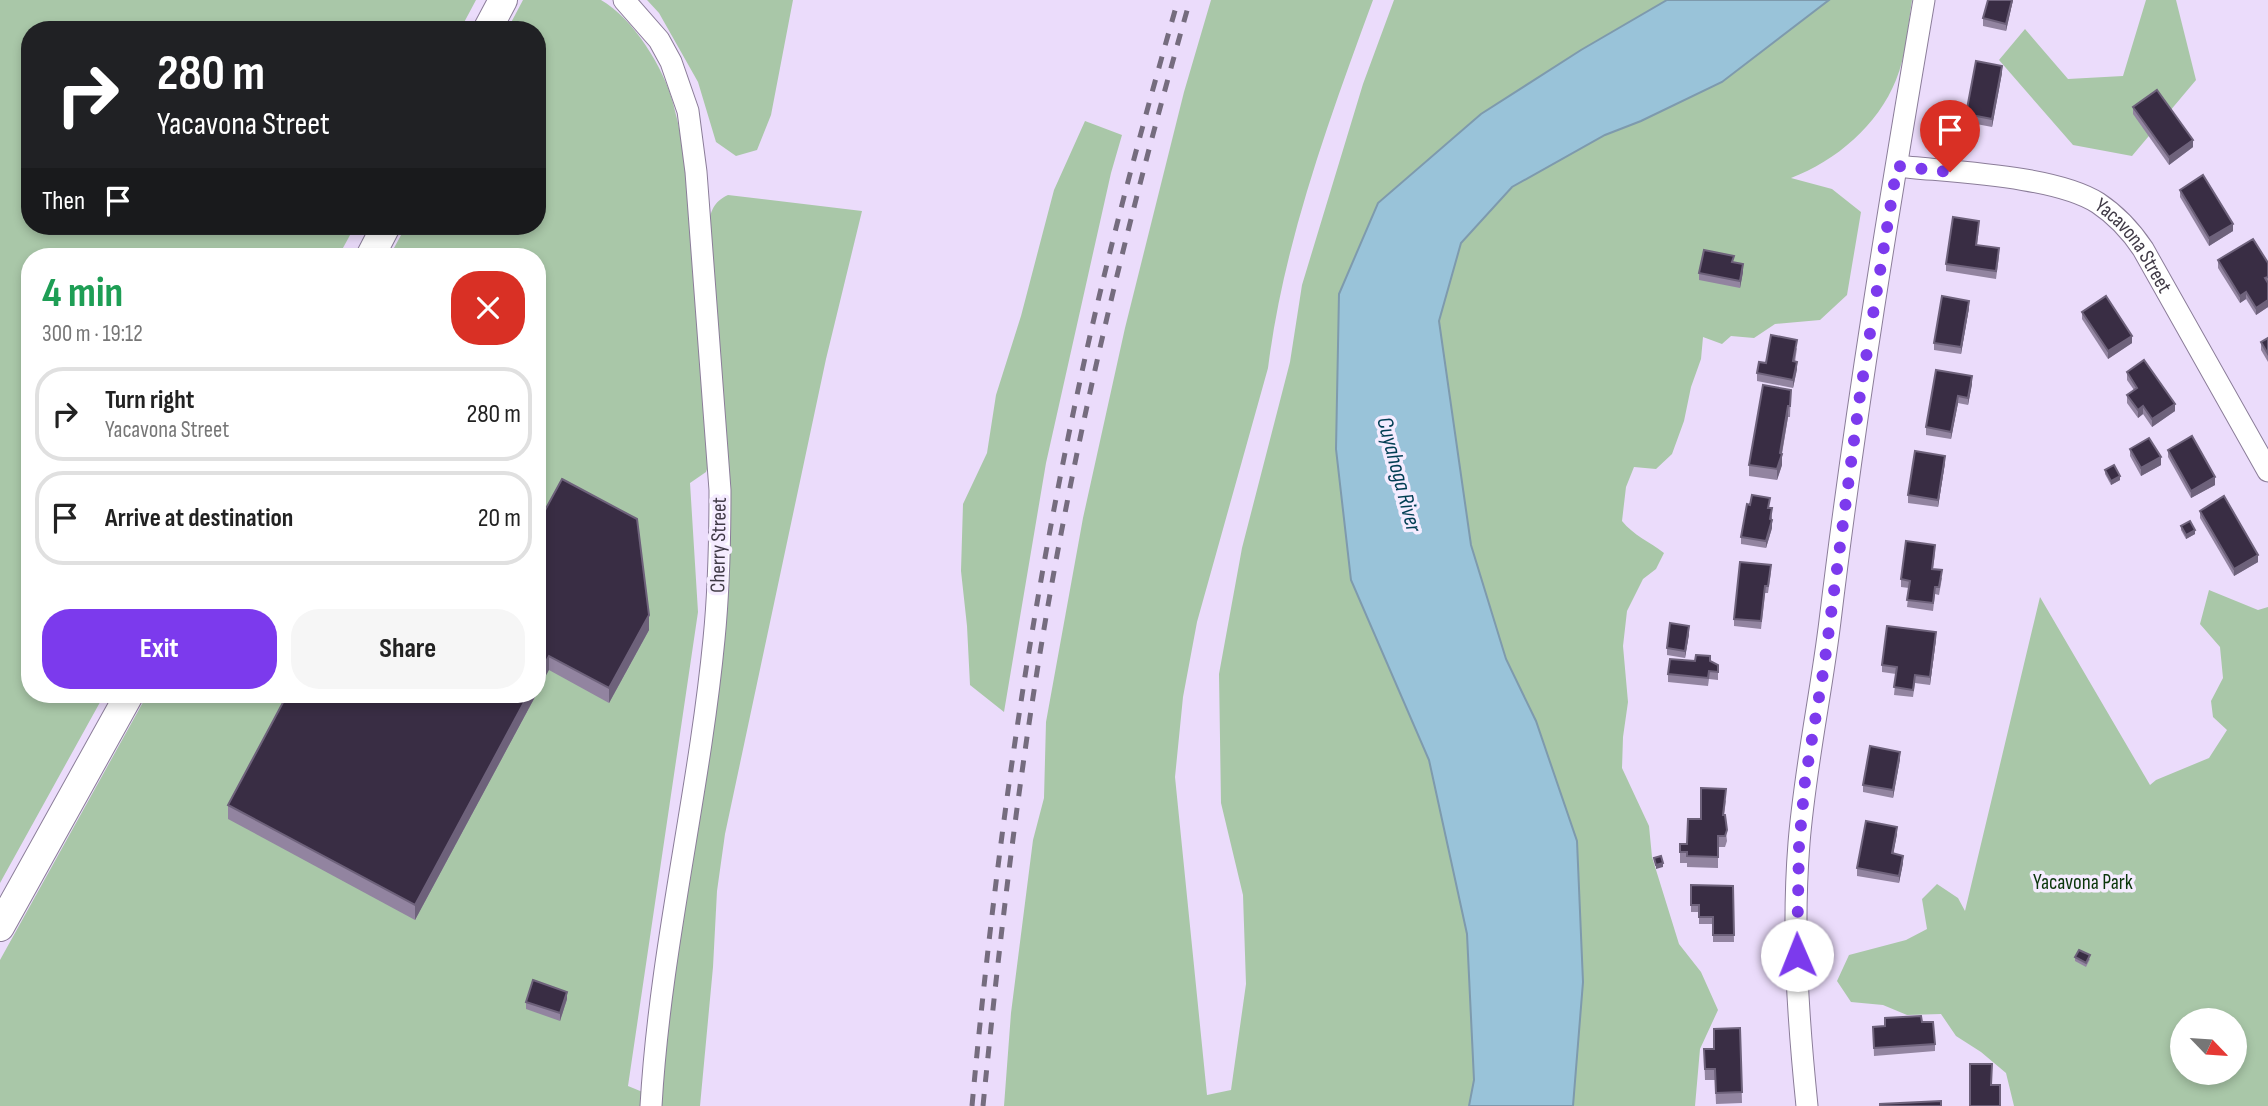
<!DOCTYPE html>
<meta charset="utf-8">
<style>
:root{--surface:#fff;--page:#f6f6f6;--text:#222;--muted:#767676;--line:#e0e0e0;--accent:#7c3aed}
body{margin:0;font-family:"Sofia Sans Condensed",sans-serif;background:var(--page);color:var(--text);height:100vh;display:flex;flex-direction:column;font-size:26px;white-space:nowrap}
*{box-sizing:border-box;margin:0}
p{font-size:23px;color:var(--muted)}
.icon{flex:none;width:38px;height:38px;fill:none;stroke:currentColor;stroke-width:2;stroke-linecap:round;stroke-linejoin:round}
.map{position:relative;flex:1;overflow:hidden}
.side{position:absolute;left:21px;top:248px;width:525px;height:455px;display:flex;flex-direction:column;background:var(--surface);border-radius:28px;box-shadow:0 4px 10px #0003}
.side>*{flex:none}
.hud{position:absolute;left:21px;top:21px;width:525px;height:214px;border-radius:28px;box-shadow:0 4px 10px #0003;background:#202124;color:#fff;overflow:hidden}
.needle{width:46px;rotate:115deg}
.controls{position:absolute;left:2170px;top:1008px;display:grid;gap:14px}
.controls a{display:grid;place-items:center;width:77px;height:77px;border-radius:50%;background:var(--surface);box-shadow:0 4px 10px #0003;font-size:35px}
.pin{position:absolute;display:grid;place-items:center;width:60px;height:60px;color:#fff;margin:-72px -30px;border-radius:50% 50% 50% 0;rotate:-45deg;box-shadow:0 0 7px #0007}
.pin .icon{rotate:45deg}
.me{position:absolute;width:77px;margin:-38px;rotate:359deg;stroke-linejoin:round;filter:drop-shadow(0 0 5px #0008)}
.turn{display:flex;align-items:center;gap:24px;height:147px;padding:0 21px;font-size:32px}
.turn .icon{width:91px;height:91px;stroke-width:2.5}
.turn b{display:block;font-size:49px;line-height:60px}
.then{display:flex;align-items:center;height:66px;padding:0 21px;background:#0003;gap:14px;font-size:26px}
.round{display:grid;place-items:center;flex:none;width:74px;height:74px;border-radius:28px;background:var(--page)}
.head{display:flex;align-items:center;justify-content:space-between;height:119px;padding:0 21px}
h1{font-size:42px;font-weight:700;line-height:52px;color:#1e9e55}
.cta{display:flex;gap:14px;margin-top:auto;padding:14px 21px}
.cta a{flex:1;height:80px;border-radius:28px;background:var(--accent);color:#fff;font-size:28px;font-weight:700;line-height:80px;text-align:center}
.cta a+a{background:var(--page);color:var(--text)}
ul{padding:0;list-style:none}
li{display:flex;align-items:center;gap:21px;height:94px;margin:0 14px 10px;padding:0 7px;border:4px solid var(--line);border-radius:28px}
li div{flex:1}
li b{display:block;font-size:26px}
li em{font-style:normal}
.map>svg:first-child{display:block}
</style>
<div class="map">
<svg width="2268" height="1106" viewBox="0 0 2268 1106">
<rect width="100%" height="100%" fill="#ebdcfb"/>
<!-- green -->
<g fill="#a9c7a8" fill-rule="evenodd">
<path d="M 0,0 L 476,0 L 460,30 L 30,30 L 30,226 L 355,226 L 338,257 L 30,257 L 30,695 L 104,695 L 0,883 Z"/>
<path d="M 523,0 L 601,0 C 633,18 664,68 673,103 C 687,153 689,204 693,256 C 698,325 704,394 709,463 L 706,472 L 690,483 L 698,612 L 628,1086 L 645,1093 L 644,1106 L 0,1106 L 0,960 L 147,695 L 537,695 L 537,257 L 389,257 L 406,226 L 537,226 L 537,30 L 507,30 Z"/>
<path d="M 647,0 L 793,0 L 771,115 L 757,150 L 736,156 L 716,142 L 698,82 L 659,13 Z"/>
<path d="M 1211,0 L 1373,0 C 1329,120 1284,241 1268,368 L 1197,622 L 1183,697 L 1175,777 L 1207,1095 L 1231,1090 L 1246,984 L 1243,895 L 1221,803 L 1219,674 L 1242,548 L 1290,362 L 1302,285 L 1363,84 L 1394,0 L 1667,0 L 1581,50 L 1481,114 L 1339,294 L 1336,449 L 1351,580 L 1429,760 L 1467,934 L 1474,1080 L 1469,1106 L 1004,1106 L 1011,1013 L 1033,840 L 1044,798 L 1046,722 L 1083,518 L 1125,328 L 1184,92 Z"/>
<path d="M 1829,0 L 1912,0 C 1908,26 1906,56 1896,80 C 1878,125 1836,161 1791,178 L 1832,189 L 1861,212 L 1847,295 L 1820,320 L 1775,324 L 1754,338 L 1731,336 L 1722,344 L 1703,337 L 1701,359 L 1691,387 L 1684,421 L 1672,454 L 1656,469 L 1634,467 L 1626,487 L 1622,521 C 1633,535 1650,542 1664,553 L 1656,569 L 1643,579 L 1627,611 L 1623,646 L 1628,702 L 1623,737 L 1622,768 L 1649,826 L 1652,857 L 1679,944 L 1701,972 L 1718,1010 L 1700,1049 L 1695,1106 L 1573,1106 L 1583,982 L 1577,841 L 1536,721 L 1506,659 L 1471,545 L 1439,321 L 1461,243 L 1512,187 L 1605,135 L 1641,121 L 1722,82 Z"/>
<path d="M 2146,0 L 2176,0 L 2196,80 L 2132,156 L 2073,145 L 1999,60 L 2025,29 L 2068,79 L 2123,76 Z"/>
<path d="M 1085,121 L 1122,135 L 1111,173 L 1046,463 L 1004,712 L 970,685 L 967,626 L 961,571 L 963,504 L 987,453 L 996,395 L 1021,316 L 1054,190 Z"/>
<path d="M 728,195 L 862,211 L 826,359 L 725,834 L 717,891 L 713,967 L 700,1106 L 660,1106 L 667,1020 L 683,923 L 705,760 L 721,670 L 708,226 C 711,211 713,202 728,195 Z"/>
<path d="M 2209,590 L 2258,610 L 2268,607 L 2268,1106 L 2014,1106 L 2006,1073 L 1981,1052 L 1956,1036 L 1941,1014 L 1907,1015 L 1883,1005 L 1851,1002 L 1837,981 L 1849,955 L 1906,940 L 1927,929 L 1922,899 L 1937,884 L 1958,898 L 1965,911 L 2040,597 L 2150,785 L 2156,780 L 2209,758 L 2227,730 L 2213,717 L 2211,701 L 2223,678 L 2220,647 L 2200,624 ZM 2182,1020 L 2235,1020 L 2235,1073 L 2182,1073 Z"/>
</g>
<!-- water -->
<path fill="#99c3d9" stroke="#7e9aad" stroke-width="2" d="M 1667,0 L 1829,0 L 1722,82 L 1641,121 L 1605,135 L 1512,187 L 1461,243 L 1439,321 L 1471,545 L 1506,659 L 1536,721 L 1577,841 L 1583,982 L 1573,1106 L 1469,1106 L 1474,1080 L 1467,934 L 1429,760 L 1351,580 L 1336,449 L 1339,294 L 1378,203 L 1481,114 L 1581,50 Z"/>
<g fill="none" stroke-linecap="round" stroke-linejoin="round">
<!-- minor casing -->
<g stroke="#8b7d99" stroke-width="23">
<g id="minor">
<path d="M 624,0 L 659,40 L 671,62 L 688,111 L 696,172 L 720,490 C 720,540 719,589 714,639 C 699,795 660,949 651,1106"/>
<path id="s1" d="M 1897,166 C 1950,172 2054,175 2098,203 C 2116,215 2131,231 2143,249 L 2268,471"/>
<path d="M 1807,1106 C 1798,1018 1792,931 1799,843 C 1805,768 1821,695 1830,621 C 1855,413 1889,206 1924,0"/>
</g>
</g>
<!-- major casing -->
<g stroke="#8b7d99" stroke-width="30">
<g id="major">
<path d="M 487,30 L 503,0"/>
<path d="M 370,257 L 386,226"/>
<path d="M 0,927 L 129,695"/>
</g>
</g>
<!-- minor -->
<use href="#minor" stroke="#fff" stroke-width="21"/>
<!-- major -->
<use href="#major" stroke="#fff" stroke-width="28"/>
<!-- rail -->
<g stroke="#756c7e" stroke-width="5" stroke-dasharray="12 12" stroke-linecap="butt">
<path d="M 972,1106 C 994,867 1027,629 1077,395 C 1105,262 1141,130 1178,0"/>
<path d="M 983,1106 C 1002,914 1025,723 1061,534 C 1095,354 1140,176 1190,0"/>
</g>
</g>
<!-- wall -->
<g fill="#9284a0">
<path d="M 1988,0 L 2013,0 L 2006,31 L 1983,26 L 1983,18 Z"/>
<path d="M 2002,73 L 1992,127 L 1966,122 L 1966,114 Z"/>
<path d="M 2133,107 L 2193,147 L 2169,165 L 2133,114 Z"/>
<path d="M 2180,190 L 2233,231 L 2209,246 L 2180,197 Z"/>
<path d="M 1979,228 L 1977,245 L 1999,256 L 1996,279 L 1946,271 L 1946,264 Z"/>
<path d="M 2218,260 L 2268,263 L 2268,307 L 2256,315 L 2246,299 L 2240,303 L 2218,268 Z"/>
<path d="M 1743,272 L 1740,288 L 1699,280 L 1699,273 Z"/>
<path d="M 1969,308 L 1961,354 L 1934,350 L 1934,343 Z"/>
<path d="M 2082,312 L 2132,343 L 2108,359 L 2082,319 Z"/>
<path d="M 2268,338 L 2268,362 L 2261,350 L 2261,342 Z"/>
<path d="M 1797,348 L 1795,362 L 1797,369 L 1793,388 L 1757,381 L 1757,373 L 1766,363 Z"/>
<path d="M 1936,370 L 1972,384 L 1968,405 L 1958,403 L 1951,439 L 1926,435 L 1926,427 Z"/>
<path d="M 2127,372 L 2175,411 L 2152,427 L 2143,414 L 2138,418 L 2127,403 L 2127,395 L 2134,390 L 2127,380 Z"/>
<path d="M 1791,390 L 1790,417 L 1788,417 L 1782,454 L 1782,465 L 1777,480 L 1749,476 L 1749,465 Z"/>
<path d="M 2130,449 L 2161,465 L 2141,476 L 2130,456 Z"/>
<path d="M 2168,450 L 2215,485 L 2191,498 L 2168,457 Z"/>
<path d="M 1945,463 L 1938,507 L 1908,503 L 1908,495 Z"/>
<path d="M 2105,470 L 2120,480 L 2111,485 L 2105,474 Z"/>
<path d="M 1770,508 L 1772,516 L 1772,528 L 1766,548 L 1741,544 L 1741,537 Z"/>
<path d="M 2200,511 L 2258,562 L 2234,576 L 2200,518 Z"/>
<path d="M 537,525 L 649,630 L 609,703 L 549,670 Z"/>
<path d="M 2181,526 L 2195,534 L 2186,539 L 2181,530 Z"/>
<path d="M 1935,553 L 1933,569 L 1942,578 L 1939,595 L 1935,594 L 1933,611 L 1907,607 L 1909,588 L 1901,587 L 1901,579 Z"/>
<path d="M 1771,572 L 1768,593 L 1765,593 L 1761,629 L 1734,626 L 1734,619 Z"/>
<path d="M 1689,634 L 1685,658 L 1667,655 L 1667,648 Z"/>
<path d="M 1936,639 L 1930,685 L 1915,683 L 1913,697 L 1894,695 L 1896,674 L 1882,672 L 1882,665 Z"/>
<path d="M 1695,661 L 1710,661 L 1718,672 L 1718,680 L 1709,679 L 1708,686 L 1668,682 L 1668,674 Z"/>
<path d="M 287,695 L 536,695 L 415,920 L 228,819 L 228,805 Z"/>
<path d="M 1900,759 L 1893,798 L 1863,792 L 1863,785 Z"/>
<path d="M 1726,800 L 1724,815 L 1727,841 L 1725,847 L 1718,847 L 1718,868 L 1687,867 L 1687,863 L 1680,863 L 1680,844 L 1687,844 L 1701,819 Z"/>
<path d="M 1897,834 L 1893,854 L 1903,863 L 1899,883 L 1857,876 L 1857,868 Z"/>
<path d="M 1691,885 L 1733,886 L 1734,942 L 1713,942 L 1713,924 L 1699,924 L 1699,912 L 1691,912 Z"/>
<path d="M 2075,957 L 2090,959 L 2086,967 L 2075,961 Z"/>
<path d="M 567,999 L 560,1021 L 526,1009 L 526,1002 Z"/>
<path d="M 1922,1022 L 1935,1044 L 1935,1051 L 1874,1056 L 1873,1027 Z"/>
<path d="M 1740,1028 L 1742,1103 L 1716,1104 L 1715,1080 L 1705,1080 L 1704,1049 L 1714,1049 Z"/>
</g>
<!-- shaded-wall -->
<g fill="#6e627b">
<path d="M 2012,0 L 2013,0 L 2006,31 L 2006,24 Z"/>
<path d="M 2002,66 L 2002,73 L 1992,127 L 1992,119 Z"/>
<path d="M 2193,140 L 2193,147 L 2169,165 L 2169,157 Z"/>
<path d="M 2233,224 L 2233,231 L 2209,246 L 2209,238 Z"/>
<path d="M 1743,264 L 1743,272 L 1740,288 L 1740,281 Z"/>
<path d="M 2246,292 L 2246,299 L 2240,303 L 2240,296 Z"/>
<path d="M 2268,300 L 2268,307 L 2256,315 L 2256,308 Z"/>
<path d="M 1969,301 L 1969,308 L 1961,354 L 1961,347 Z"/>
<path d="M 2132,336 L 2132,343 L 2108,359 L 2108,351 Z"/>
<path d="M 1797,362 L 1797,369 L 1793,388 L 1793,380 Z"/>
<path d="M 1972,376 L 1972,384 L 1968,405 L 1968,398 Z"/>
<path d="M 1958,396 L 1958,403 L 1951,439 L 1951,432 Z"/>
<path d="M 2175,404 L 2175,411 L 2152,427 L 2152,419 Z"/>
<path d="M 1788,406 L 1788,417 L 1781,458 L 1782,454 L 1782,465 L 1777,480 L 1777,469 Z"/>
<path d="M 2143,406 L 2143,414 L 2138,418 L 2138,410 Z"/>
<path d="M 1945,456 L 1945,463 L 1938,507 L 1938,500 Z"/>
<path d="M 2161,457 L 2161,465 L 2141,476 L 2141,468 Z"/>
<path d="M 2120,476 L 2120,480 L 2111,485 L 2111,481 Z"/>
<path d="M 2215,477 L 2215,485 L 2191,498 L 2191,491 Z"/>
<path d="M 1772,520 L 1772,528 L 1766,548 L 1766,541 Z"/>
<path d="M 2195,530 L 2195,534 L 2186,539 L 2186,535 Z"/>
<path d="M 2258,555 L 2258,562 L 2234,576 L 2234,569 Z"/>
<path d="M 649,615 L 649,630 L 609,703 L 609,688 Z"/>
<path d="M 1689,626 L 1689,634 L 1685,658 L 1685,651 Z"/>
<path d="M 1936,632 L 1936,639 L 1930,685 L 1930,677 Z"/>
<path d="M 549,656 L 549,670 L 537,692 L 537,677 Z"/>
<path d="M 528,695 L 536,695 L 415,920 L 415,905 Z"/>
<path d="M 1900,752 L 1900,759 L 1893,798 L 1893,790 Z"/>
<path d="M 1897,827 L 1897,834 L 1892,861 L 1892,853 Z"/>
<path d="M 1903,856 L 1903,863 L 1899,883 L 1899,876 Z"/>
<path d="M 1663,863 L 1663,867 L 1656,869 L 1656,865 Z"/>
<path d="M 567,992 L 567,999 L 560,1021 L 560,1013 Z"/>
</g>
<!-- building -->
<g fill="#392d44" stroke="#6e627b" stroke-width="2">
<path d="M 1988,0 L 2012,0 L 2006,24 L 1983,18 Z"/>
<path d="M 1976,61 L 2002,66 L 1992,119 L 1966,114 Z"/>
<path d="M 2157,90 L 2193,140 L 2169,157 L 2133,107 Z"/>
<path d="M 2203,175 L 2233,224 L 2209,238 L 2180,190 Z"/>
<path d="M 1953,217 L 1979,221 L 1976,245 L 1999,248 L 1996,271 L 1946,264 Z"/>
<path d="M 2253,239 L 2268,263 L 2268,277 L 2265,278 L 2268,283 L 2268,300 L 2256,308 L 2246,292 L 2240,296 L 2218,260 Z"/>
<path d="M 1704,250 L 1734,256 L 1732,262 L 1743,264 L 1740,281 L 1699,273 Z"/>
<path d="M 1942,296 L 1969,301 L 1961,347 L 1934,343 Z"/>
<path d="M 2106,296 L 2132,336 L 2108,351 L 2082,312 Z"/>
<path d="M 1771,335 L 1797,340 L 1793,361 L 1797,362 L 1793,380 L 1757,373 L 1759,362 L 1766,363 Z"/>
<path d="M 2268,338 L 2268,354 L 2261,342 Z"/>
<path d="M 2144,360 L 2175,404 L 2152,419 L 2143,406 L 2138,410 L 2127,395 L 2137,388 L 2127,372 Z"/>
<path d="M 1936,370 L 1972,376 L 1968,398 L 1958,396 L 1951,432 L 1926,427 Z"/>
<path d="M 1763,385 L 1791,390 L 1790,406 L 1788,406 L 1780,453 L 1782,454 L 1777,469 L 1749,465 Z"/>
<path d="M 2192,436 L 2215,477 L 2191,491 L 2168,450 Z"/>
<path d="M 2149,438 L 2161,457 L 2141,468 L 2130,449 Z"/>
<path d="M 1915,451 L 1945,456 L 1938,500 L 1908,495 Z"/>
<path d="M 2114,465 L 2120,476 L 2111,481 L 2105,470 Z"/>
<path d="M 562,479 L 637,519 L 649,615 L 609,688 L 549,656 L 537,677 L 537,525 Z"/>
<path d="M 1752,495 L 1770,498 L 1768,508 L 1772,508 L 1770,519 L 1772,520 L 1766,541 L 1741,537 L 1747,504 L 1750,505 Z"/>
<path d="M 2224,496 L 2258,555 L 2234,569 L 2200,511 Z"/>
<path d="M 2190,521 L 2195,530 L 2186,535 L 2181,526 Z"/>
<path d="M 1906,541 L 1935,545 L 1932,569 L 1942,570 L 1939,587 L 1935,587 L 1933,603 L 1907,600 L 1910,581 L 1901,579 Z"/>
<path d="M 1740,562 L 1771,565 L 1768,586 L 1765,586 L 1761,621 L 1734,619 Z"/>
<path d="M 1670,623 L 1689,626 L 1685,651 L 1667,648 Z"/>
<path d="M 1887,626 L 1936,632 L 1930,677 L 1915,675 L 1913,690 L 1894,687 L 1897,667 L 1882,665 Z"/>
<path d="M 1696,655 L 1710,656 L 1710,661 L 1718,665 L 1718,672 L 1709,671 L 1708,678 L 1668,674 L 1670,659 L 1695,661 Z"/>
<path d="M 287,695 L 528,695 L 415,905 L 228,805 Z"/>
<path d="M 1870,746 L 1900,752 L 1893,790 L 1863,785 Z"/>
<path d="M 1701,788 L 1726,789 L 1723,815 L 1725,815 L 1727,830 L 1725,836 L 1718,836 L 1718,857 L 1687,856 L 1687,852 L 1680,852 L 1680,844 L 1687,844 L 1688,819 L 1701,819 Z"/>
<path d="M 1866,821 L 1897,827 L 1892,853 L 1903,856 L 1899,876 L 1857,868 Z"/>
<path d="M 1661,856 L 1663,863 L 1656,865 L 1654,858 Z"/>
<path d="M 1691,885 L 1733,886 L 1734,935 L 1713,935 L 1713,917 L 1699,917 L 1699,905 L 1691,905 Z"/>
<path d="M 2079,950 L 2090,955 L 2086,963 L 2075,957 Z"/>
<path d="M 533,980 L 567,992 L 560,1013 L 526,1002 Z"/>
<path d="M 1921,1016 L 1922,1022 L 1933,1022 L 1935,1044 L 1874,1048 L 1873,1027 L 1885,1026 L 1885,1018 Z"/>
<path d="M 1740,1028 L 1742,1092 L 1716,1093 L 1715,1069 L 1705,1069 L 1704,1049 L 1714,1049 L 1714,1029 Z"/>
<path d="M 1970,1064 L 1992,1064 L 1991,1085 L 2000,1085 L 2000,1106 L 1970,1106 Z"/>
<path d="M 1941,1101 L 1941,1106 L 1880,1106 L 1880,1104 Z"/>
</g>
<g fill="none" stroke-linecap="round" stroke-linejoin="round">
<!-- route -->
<path stroke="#7c3aed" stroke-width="12" stroke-dasharray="0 21.6" d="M 1797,955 L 1799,846 L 1805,781 L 1824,667 L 1860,395 L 1897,166 L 1950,172"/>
</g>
<g text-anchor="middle" stroke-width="7" stroke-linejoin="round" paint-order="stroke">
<!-- street labels -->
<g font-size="21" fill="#403a46" stroke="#f5ecff">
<text dy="7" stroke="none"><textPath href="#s1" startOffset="262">Yacavona Street</textPath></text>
<text transform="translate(718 545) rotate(-89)" y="7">Cherry Street</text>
</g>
<!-- park labels -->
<g font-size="21" fill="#0a360b" stroke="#f5ecff">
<text x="2083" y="889">Yacavona Park</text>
</g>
<!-- water labels -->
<g font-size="23" font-style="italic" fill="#003d53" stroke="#f5ecff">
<text transform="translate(1400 474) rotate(75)" y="8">Cuyahoga River</text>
</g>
</g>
</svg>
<div class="controls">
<a><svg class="needle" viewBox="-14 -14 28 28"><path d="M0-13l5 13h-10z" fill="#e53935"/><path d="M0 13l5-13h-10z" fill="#767676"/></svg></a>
</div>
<div class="pin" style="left:1950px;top:172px;background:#d93025"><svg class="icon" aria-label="arrive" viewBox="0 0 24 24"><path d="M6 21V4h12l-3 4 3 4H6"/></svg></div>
<svg class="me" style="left:1797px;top:955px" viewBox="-20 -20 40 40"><circle r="19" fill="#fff"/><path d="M0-13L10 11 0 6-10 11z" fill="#7c3aed"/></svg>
<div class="hud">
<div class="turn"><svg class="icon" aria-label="right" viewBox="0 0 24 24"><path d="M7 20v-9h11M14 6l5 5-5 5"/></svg><div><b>280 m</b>Yacavona Street</div></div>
<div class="then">Then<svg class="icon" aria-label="arrive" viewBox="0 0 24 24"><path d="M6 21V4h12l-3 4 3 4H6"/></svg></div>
</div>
<section class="side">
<div class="head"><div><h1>4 min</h1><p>300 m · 19:12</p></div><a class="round" style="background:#d93025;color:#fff"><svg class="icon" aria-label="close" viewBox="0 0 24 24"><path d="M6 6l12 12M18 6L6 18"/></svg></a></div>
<ul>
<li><svg class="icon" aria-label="right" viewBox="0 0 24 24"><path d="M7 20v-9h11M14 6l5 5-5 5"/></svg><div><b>Turn right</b><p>Yacavona Street</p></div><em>280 m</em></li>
<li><svg class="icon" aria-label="arrive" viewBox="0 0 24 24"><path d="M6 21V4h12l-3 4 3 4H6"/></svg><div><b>Arrive at destination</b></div><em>20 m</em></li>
</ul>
<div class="cta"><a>Exit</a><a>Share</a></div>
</section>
</div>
